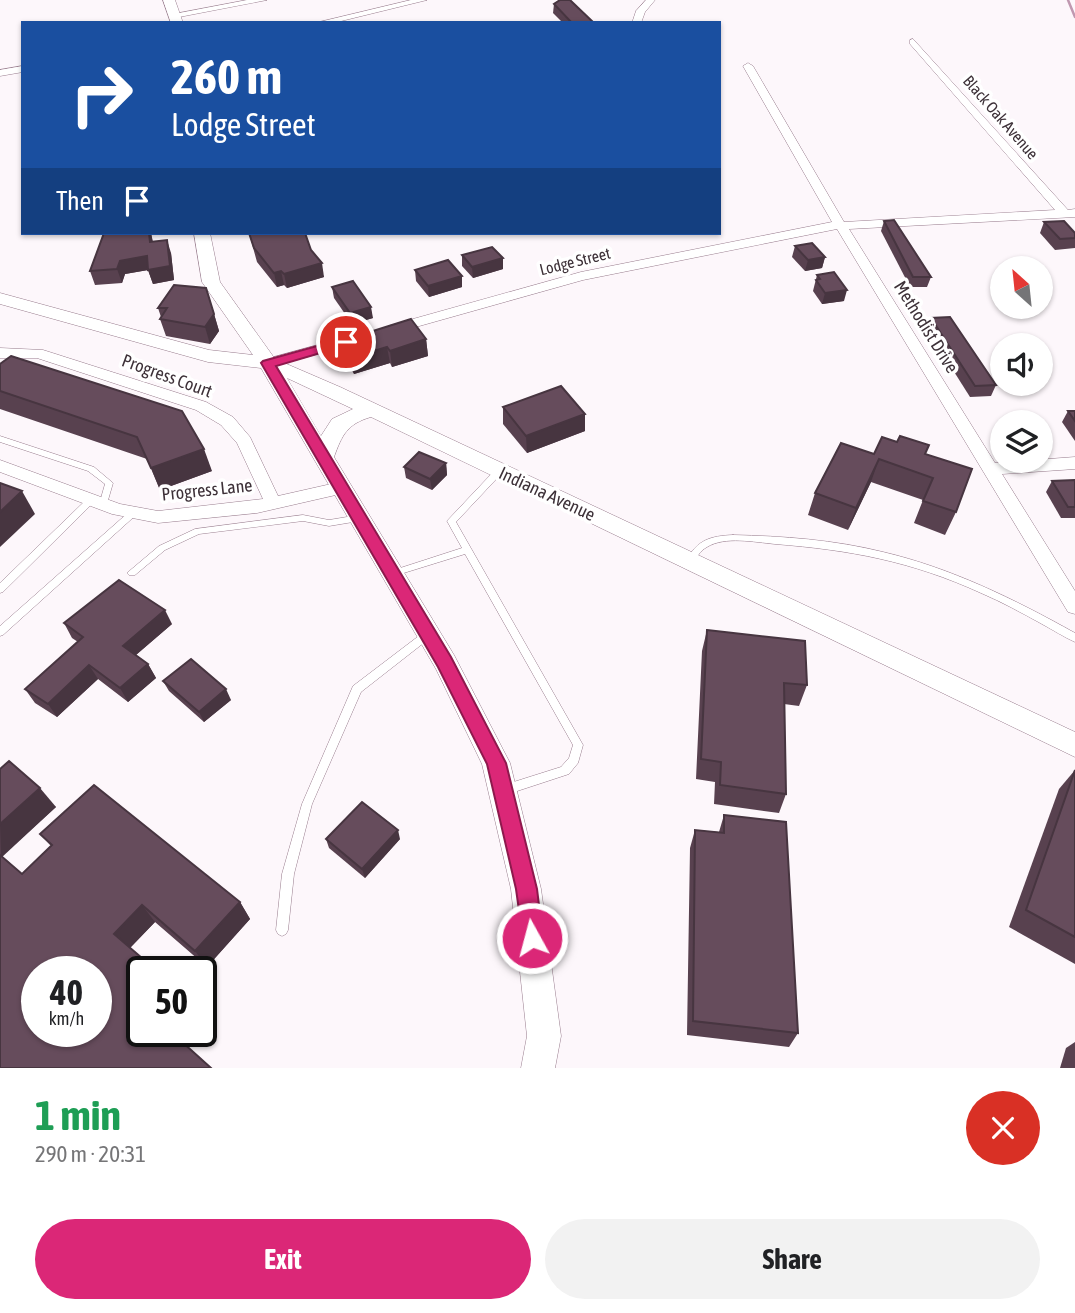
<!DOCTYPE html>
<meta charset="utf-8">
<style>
:root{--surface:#fff;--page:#f2f2f2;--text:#202124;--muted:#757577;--accent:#db2777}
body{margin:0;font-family:"Asap Condensed",sans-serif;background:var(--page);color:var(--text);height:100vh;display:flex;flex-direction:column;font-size:26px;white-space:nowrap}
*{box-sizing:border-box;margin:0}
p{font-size:23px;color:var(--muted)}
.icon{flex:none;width:38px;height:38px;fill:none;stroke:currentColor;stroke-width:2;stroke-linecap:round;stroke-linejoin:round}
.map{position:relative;height:1068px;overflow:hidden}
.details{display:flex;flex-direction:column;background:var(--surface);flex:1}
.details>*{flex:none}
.hud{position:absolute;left:21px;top:21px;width:700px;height:214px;border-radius:0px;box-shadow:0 2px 5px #0004;background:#1a4fa0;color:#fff;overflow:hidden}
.needle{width:46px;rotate:333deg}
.controls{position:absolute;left:990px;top:256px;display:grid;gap:14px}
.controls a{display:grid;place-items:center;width:63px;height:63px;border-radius:50%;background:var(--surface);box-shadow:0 2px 5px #0004;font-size:35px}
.speed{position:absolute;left:21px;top:956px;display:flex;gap:14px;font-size:35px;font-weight:700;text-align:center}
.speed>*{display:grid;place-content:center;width:91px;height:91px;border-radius:50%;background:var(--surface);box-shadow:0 2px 5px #0004;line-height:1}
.speed small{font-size:18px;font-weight:400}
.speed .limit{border:4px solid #111;border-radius:10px;background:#fff;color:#111}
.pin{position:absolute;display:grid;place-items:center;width:60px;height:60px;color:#fff;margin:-30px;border:4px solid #fff;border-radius:50%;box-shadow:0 2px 7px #0007}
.me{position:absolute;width:77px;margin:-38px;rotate:353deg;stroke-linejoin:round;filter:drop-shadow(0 0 5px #0008)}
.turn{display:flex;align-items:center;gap:24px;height:147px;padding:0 35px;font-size:32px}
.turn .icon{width:91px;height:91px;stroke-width:2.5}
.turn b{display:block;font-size:49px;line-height:60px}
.then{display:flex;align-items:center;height:66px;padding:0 35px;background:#0003;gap:14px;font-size:26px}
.round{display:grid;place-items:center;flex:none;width:74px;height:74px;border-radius:37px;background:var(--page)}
.headline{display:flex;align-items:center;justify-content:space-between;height:119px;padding:0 35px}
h1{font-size:42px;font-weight:700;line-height:52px;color:#1e9e55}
.button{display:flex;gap:14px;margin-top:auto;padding:14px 35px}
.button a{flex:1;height:80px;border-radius:42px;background:var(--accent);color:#fff;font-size:28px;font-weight:700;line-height:80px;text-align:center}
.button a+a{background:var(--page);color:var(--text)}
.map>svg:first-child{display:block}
</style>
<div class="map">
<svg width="1075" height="1068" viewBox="0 0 1075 1068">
<rect width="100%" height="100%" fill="#fdf7fb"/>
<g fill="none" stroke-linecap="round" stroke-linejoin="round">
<!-- stream -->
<path stroke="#c098b0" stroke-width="2.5" d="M 1068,0 L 1075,17"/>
<!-- service casing -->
<g stroke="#987c8d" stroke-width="1">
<g id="service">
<path d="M 0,436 L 94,467 L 113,483 L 106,507 L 103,508 L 99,505 L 105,484 L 88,471 L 0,442 Z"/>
<path d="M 499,468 L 502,469 L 503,471 L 502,473 L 456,522 L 583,745 L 578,763 L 569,774 L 505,795 L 501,794 L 500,790 L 501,786 L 561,767 L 569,758 L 573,745 L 465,554 L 394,576 L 391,575 L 389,573 L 391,571 L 462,548 L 447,521 L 496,469 Z"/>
<path d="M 91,497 L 95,500 L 94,502 L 3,592 L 0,593 L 0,583 L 88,498 Z"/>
<path d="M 133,510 L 137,513 L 136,515 L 3,635 L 0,636 L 0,626 L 130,511 Z"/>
<path d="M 303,515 L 329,520 L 359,515 L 363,518 L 359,521 L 329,526 L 303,521 L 199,534 L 165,550 L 135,575 L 129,575 L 127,573 L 159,546 L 195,529 Z"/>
<path d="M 733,535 C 783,536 835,540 883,552 C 951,568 1014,599 1075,633 L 1075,642 C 1064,637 1053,630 1042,624 C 1022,613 1002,602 981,593 C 911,561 850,550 775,544 C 754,542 725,536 707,547 C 700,551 697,557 693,563 L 687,563 L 686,561 C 697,540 710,536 733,535 Z"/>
<path d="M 427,631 L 430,632 L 432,635 L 430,638 L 361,692 L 312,804 L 294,874 L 288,930 L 286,934 L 282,936 L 278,934 L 276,930 L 282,874 L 302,804 L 353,686 L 424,632 Z"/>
</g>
</g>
<!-- minor casing -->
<g stroke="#987c8d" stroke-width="1">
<g id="minor">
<path d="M 247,0 L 267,0 L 174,18 L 169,15 Z"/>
<path d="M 411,0 L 427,0 L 333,23 L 315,23 Z"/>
<path d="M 646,0 L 655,0 L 645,12 L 641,23 L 632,23 L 636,11 Z"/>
<path d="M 913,39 L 1068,210 L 1075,209 L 1075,217 L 849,229 L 995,463 L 1075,457 L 1075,469 L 1002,474 L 1075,591 L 1075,614 L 1068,612 L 837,229 L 583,280 L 398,332 L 388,332 L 386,329 L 388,326 L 581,272 L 832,222 L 743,66 L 748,63 L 753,66 L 844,222 L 1055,210 L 910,44 L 910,40 Z"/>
<path d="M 23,66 L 23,72 L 0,76 L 0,70 Z"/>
<path d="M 362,333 L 369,337 L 367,340 L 268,368 L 261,363 L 263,360 Z"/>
<path d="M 0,348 L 43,350 L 206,402 L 233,417 L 250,437 L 278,496 L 340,482 L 348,488 L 340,494 L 257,513 L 158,523 L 112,514 L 0,472 L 0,460 L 120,504 L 158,511 L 263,499 L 237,443 L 221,425 L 196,410 L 37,358 L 0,358 Z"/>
</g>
</g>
<!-- secondary casing -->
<g stroke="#987c8d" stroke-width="1">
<g id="secondary">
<path d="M 163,0 L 175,0 L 183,23 L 171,23 Z"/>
<path d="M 194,233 L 210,233 L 220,282 L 275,359 L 340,387 L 1075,732 L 1075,757 L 371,417 C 347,424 342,435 334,457 L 454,655 L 510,763 L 541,889 L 561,1036 L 555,1068 L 521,1068 L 527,1036 L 511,889 L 482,764 L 436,669 L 261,368 L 208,362 L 0,304 L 0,293 L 209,350 L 253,355 L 202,282 ZM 287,378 L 353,409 L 332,419 L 321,436 Z"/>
</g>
</g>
<!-- service -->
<use href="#service" fill="#fff" fill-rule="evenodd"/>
<!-- minor -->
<use href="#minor" fill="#fff" fill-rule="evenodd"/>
<!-- secondary -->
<use href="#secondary" fill="#fff" fill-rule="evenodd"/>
</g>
<!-- wall -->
<g fill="#58414f">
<path d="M 554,4 L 594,23 L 563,23 L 553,13 Z"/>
<path d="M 884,221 L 931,277 L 927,287 L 910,287 L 881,231 Z"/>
<path d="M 1044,222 L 1075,233 L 1075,248 L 1055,250 L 1040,233 Z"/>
<path d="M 104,233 L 151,233 L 153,242 L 171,253 L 174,280 L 153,284 L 148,270 L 125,274 L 122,283 L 95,285 L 90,271 Z"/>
<path d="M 249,233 L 311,250 L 324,277 L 287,288 L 284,285 L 277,287 L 257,262 Z"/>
<path d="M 795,246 L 825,257 L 822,268 L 805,271 L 792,257 Z"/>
<path d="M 462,255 L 503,269 L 473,278 L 462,266 Z"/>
<path d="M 415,270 L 462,276 L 462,287 L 429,297 L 416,281 Z"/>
<path d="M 817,275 L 844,301 L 822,304 L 813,291 Z"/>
<path d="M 332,287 L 373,318 L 352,324 L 334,298 Z"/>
<path d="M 158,308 L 214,314 L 219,331 L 210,344 L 166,336 L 160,319 L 161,317 Z"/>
<path d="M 931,318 L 996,385 L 991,396 L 970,397 L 927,329 Z"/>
<path d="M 426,339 L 428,356 L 392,367 L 390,363 L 354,374 L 344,357 L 341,341 Z"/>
<path d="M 0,364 L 212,471 L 160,490 L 147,459 L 0,409 Z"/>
<path d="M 503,407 L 585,414 L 585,431 L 527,453 L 503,424 Z"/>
<path d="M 1068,411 L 1075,411 L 1075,441 L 1062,422 Z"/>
<path d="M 874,454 L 925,454 L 956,512 L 945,535 L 914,523 L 923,500 L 871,482 L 848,530 L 808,515 L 815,493 Z"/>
<path d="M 446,463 L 447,475 L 432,490 L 406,478 L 404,467 Z"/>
<path d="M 1075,480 L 1075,518 L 1061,518 L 1046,492 L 1052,481 Z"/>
<path d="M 64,623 L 172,624 L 136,655 L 148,664 L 156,678 L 128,702 L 98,679 L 57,717 L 35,703 L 25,689 L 78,642 L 72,638 Z"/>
<path d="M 707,630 L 807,685 L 799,706 L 784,704 L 786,794 L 779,813 L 714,804 L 715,782 L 696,779 L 702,651 Z"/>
<path d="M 163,681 L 231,700 L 204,722 L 169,691 Z"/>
<path d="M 0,769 L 56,807 L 2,856 L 22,874 L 51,846 L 40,834 L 240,902 L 250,919 L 207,967 L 155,922 L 130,948 L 142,1031 L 186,1031 L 179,1039 L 0,1068 Z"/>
<path d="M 1075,770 L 1075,964 L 1009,927 L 1059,789 Z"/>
<path d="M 724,815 L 798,1033 L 789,1047 L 687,1035 L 690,848 L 695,830 L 719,832 Z"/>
<path d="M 326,839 L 400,839 L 365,878 L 329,848 Z"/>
<path d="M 1075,1042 L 1075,1068 L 1060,1068 L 1066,1048 Z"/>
</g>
<!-- shaded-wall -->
<g fill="#473540">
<path d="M 149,233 L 151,233 L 155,256 L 150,242 Z"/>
<path d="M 167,240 L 171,253 L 174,280 L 153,284 L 148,270 L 125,274 L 122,283 L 117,269 L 120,261 Z"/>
<path d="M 825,257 L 822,268 L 805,271 L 808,260 Z"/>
<path d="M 503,258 L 503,269 L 473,278 L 472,267 Z"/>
<path d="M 322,263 L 324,277 L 287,288 L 284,274 Z"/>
<path d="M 281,271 L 284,285 L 277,287 L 274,273 Z"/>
<path d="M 462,276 L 462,287 L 429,297 L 428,286 Z"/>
<path d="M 847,290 L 844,301 L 822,304 L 825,293 Z"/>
<path d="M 371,307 L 373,318 L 352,324 L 350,313 Z"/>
<path d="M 214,314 L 219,331 L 210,344 L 205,327 Z"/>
<path d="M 426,339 L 428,356 L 392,367 L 390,351 Z"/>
<path d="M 387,347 L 390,363 L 354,374 L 351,358 Z"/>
<path d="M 585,414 L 585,431 L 527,453 L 526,436 Z"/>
<path d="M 204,449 L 212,471 L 160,490 L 151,468 Z"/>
<path d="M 879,459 L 871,482 L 848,530 L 856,508 Z"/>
<path d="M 446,463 L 447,475 L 432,490 L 430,479 Z"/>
<path d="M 22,491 L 35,514 L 0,547 L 0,512 Z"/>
<path d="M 165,610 L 172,624 L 130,660 L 123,646 Z"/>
<path d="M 148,664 L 156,678 L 128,702 L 120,688 Z"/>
<path d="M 89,665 L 98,679 L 57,717 L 48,704 Z"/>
<path d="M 226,689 L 231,700 L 204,722 L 199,712 Z"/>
<path d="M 40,788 L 56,807 L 1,858 L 0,824 Z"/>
<path d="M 398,830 L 400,839 L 365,878 L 362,869 Z"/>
<path d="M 240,902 L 250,919 L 207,967 L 195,951 Z"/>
<path d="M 142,905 L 155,922 L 128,950 L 114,934 Z"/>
<path d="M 170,1031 L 186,1031 L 179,1040 Z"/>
</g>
<!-- building -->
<g fill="#664c5c" stroke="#473540" stroke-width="2" fill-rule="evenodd">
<path d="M 560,0 L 570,0 L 594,23 L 572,23 L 554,4 Z"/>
<path d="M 894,220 L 931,277 L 913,277 L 884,221 Z"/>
<path d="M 1064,221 L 1075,233 L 1075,238 L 1060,239 L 1044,222 Z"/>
<path d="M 104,233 L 149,233 L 150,242 L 167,240 L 170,266 L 148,270 L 147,256 L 120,261 L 117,269 L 90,271 Z"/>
<path d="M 249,233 L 305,233 L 311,250 L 322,263 L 284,274 L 281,271 L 274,273 L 254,248 Z"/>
<path d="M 812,243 L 825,257 L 808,260 L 795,246 Z"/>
<path d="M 492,247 L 503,258 L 472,267 L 462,255 Z"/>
<path d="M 448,260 L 462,276 L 428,286 L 415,270 Z"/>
<path d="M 834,272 L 847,290 L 825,293 L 816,280 L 820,279 L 817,275 Z"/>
<path d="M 353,281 L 371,307 L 350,313 L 332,287 Z"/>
<path d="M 174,285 L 206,288 L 214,314 L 205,327 L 160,319 L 167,308 L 158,308 Z"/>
<path d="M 950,317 L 996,385 L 975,386 L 931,318 Z"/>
<path d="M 411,319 L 426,339 L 390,351 L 387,347 L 351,358 L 341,341 Z"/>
<path d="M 11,356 L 182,411 L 204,449 L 151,468 L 137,437 L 0,391 L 0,364 Z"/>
<path d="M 561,386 L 585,414 L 526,436 L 503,407 Z"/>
<path d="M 1068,411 L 1075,411 L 1075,421 Z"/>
<path d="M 900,436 L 929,445 L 925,454 L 972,469 L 956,512 L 923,501 L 933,478 L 879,459 L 856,508 L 815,493 L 841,443 L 874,454 L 882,437 L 897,442 Z"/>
<path d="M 419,452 L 446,463 L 430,479 L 404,467 Z"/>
<path d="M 1075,480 L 1075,507 L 1068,507 L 1052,481 Z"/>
<path d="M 0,483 L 22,491 L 0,512 Z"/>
<path d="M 119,580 L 165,610 L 123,646 L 148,664 L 120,688 L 89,665 L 48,704 L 25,689 L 83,637 L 64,623 Z"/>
<path d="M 707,630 L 805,641 L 807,685 L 784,683 L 786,794 L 720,785 L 721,762 L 701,759 Z"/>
<path d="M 191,659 L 226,689 L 199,712 L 163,681 Z"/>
<path d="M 9,761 L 40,788 L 0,824 L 0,769 Z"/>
<path d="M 1075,770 L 1075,937 L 1026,910 Z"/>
<path d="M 94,785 L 240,902 L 195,951 L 142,905 L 114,934 L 157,971 L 142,971 L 142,1031 L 170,1031 L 211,1068 L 0,1068 L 0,855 L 22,874 L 52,845 L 40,834 ZM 37,971 L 96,971 L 96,1031 L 37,1031 Z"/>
<path d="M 362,802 L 398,830 L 362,869 L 326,839 Z"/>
<path d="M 724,815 L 786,822 L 798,1033 L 693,1021 L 695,830 L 724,833 Z"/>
</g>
<!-- route -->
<path fill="#db2777" stroke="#8e194d" stroke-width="2" d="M 346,338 L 351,339 L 351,344 L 276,366 L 451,657 L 506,763 L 537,889 L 543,938 L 540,946 L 532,949 L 524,946 L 516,889 L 487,764 L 438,667 L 261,363 L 263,361 Z"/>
<g text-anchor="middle" stroke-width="7" stroke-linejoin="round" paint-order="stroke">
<!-- far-street labels -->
<g font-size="16" fill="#3d3138" stroke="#fff">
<text transform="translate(1001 117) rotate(49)" y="6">Black Oak Avenue</text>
<text transform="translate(575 261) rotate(-14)" y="6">Lodge Street</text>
</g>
<!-- street labels -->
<g font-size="18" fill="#3d3138" stroke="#fff">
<text transform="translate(926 327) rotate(58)" y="6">Methodist Drive</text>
<text transform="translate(167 376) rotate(20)" y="6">Progress Court</text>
<text transform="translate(207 490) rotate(-6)" y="6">Progress Lane</text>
<text transform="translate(547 494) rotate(25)" y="6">Indiana Avenue</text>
</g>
</g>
</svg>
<div class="controls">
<a><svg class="needle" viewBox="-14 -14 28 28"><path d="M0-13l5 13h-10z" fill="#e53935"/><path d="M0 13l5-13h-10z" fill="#757577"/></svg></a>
<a><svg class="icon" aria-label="sound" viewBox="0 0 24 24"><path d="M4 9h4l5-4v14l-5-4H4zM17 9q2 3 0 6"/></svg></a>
<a><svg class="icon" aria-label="layers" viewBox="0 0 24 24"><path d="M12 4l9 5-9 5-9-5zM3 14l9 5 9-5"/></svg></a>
</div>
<div class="speed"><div>40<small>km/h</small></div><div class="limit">50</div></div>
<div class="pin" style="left:346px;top:342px;background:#d93025"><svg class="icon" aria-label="arrive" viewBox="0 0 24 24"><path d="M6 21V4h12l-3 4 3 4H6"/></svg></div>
<svg class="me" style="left:532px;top:938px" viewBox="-20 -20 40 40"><circle r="17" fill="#db2777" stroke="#fff" stroke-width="3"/><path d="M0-11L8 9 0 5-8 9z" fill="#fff"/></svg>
<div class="hud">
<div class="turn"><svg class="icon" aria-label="right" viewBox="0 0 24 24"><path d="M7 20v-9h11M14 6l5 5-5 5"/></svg><div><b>260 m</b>Lodge Street</div></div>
<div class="then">Then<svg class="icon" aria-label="arrive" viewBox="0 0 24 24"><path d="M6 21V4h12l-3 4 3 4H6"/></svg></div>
</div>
</div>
<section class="details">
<div class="headline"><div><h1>1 min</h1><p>290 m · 20:31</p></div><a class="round" style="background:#d93025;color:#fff"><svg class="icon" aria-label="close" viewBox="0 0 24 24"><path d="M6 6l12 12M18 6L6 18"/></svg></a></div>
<div class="button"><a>Exit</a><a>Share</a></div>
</section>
